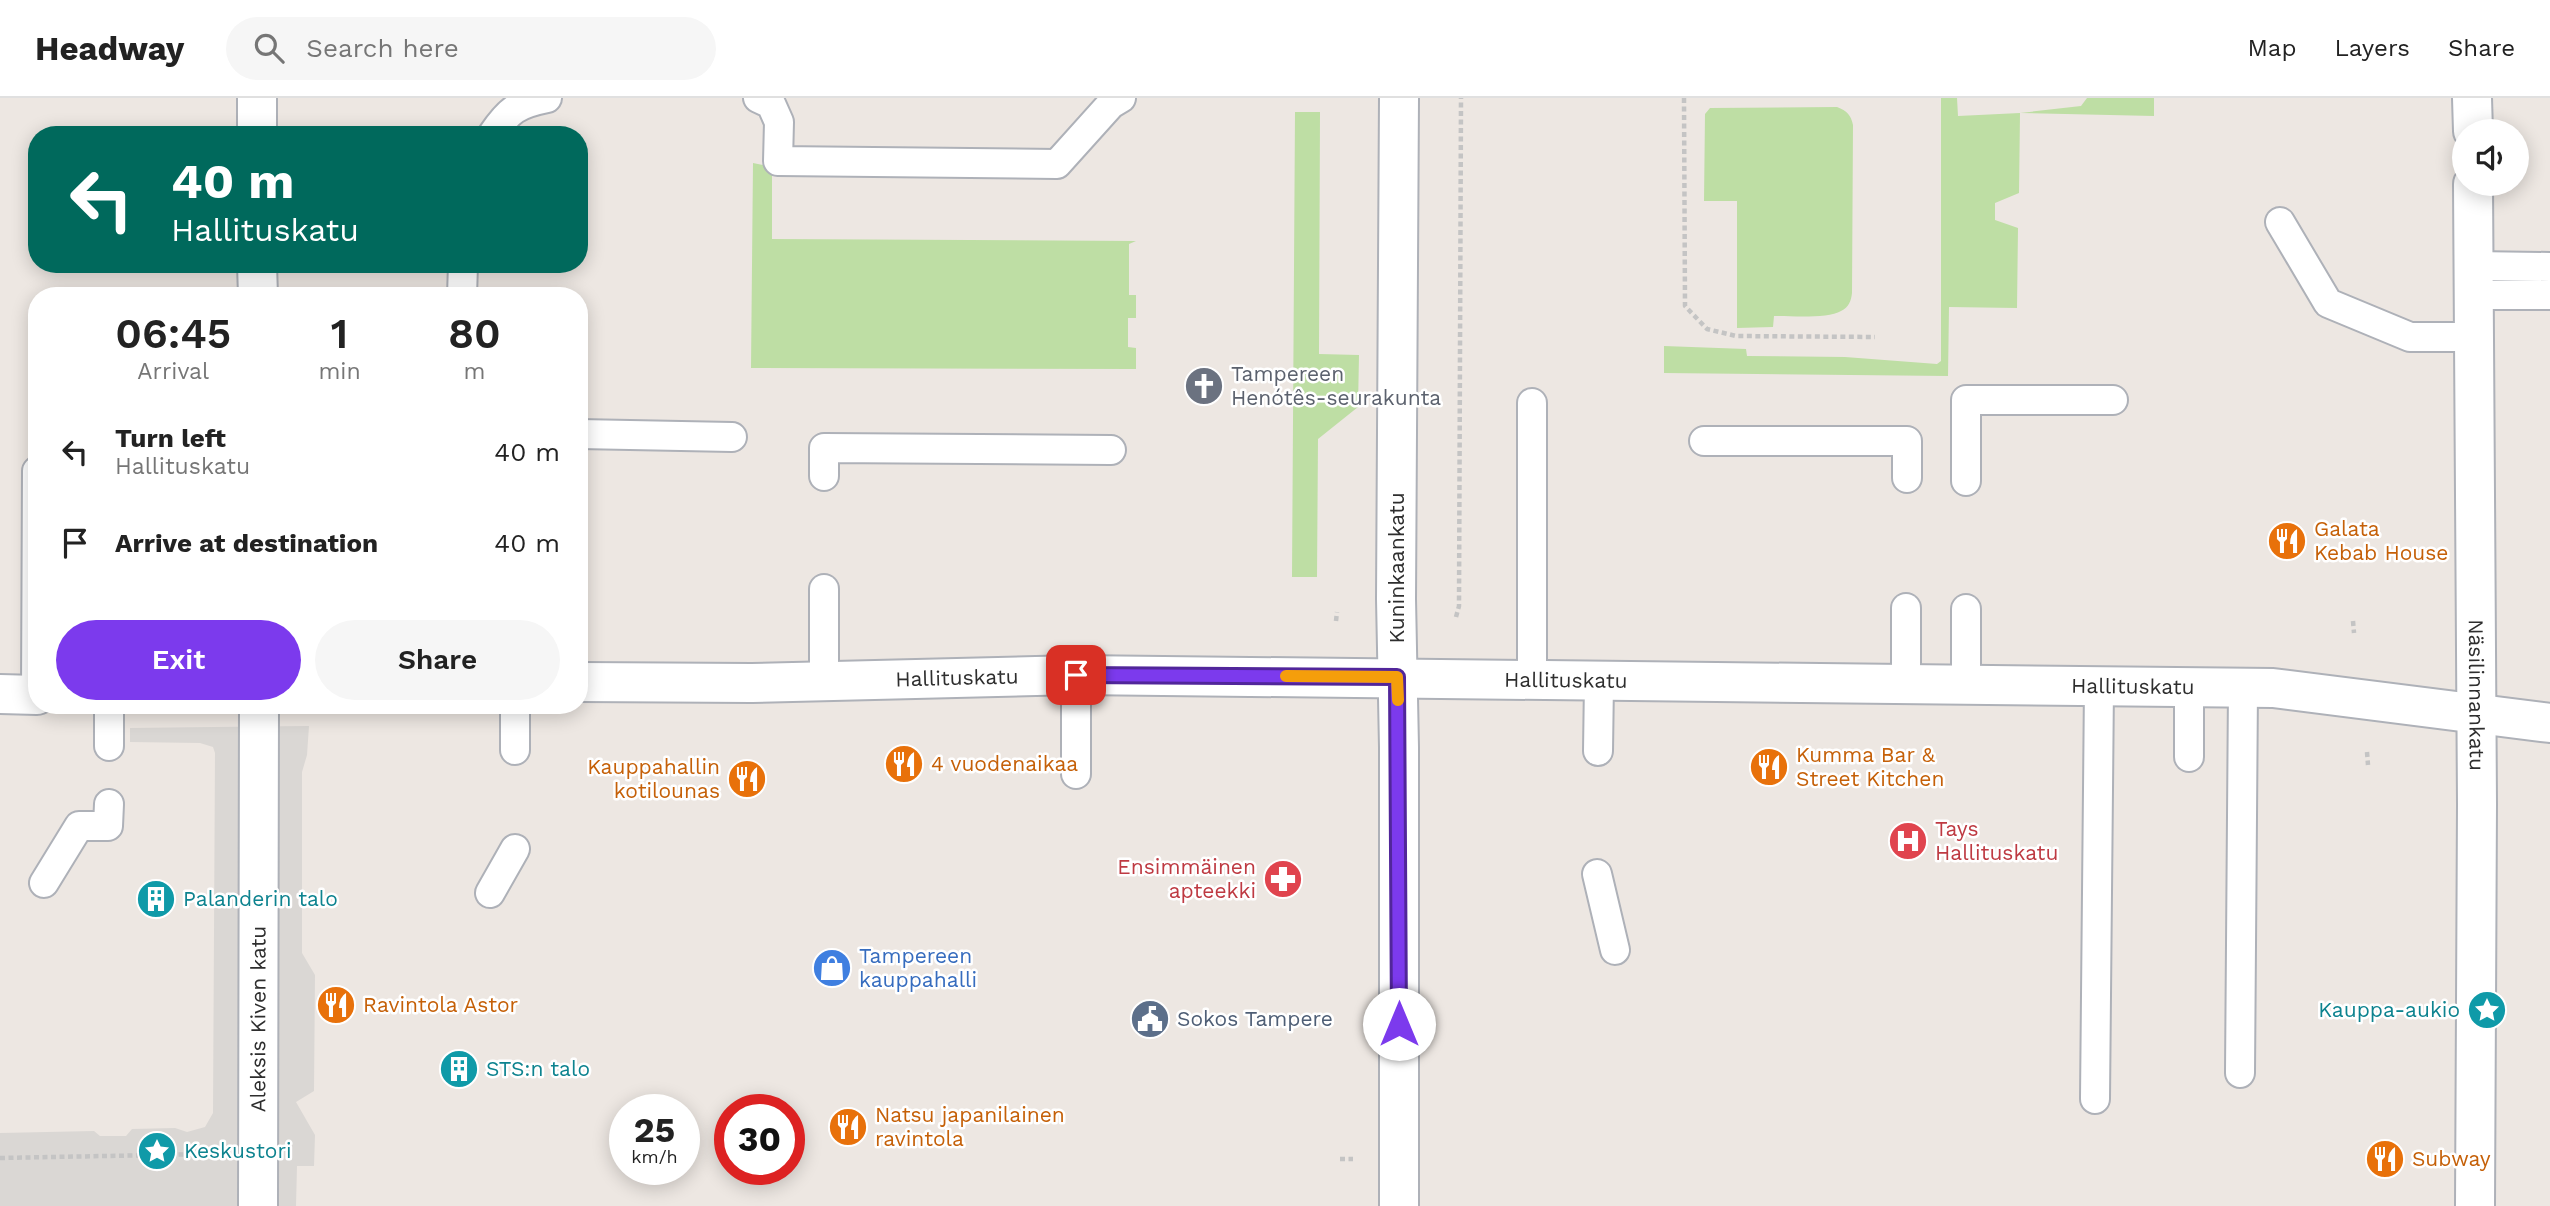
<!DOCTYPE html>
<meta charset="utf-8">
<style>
:root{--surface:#fff;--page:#f6f6f6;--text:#222;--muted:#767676;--line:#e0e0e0;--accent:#7c3aed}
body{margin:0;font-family:"Work Sans",sans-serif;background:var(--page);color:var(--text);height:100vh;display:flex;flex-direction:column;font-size:26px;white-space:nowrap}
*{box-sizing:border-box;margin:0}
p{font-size:23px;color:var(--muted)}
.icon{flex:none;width:38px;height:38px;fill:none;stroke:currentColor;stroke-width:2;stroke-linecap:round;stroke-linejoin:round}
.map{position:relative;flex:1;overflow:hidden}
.drawer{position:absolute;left:28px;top:189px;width:560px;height:427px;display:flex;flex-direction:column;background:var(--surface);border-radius:28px;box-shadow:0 4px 18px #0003}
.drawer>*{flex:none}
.hud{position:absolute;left:28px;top:28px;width:560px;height:147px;border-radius:28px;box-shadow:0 4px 18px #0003;background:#00695c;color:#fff;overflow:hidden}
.controls{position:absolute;left:2452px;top:21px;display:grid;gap:14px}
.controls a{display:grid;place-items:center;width:77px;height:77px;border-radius:50%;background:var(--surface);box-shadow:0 4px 18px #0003;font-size:35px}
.speed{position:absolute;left:609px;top:996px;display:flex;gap:14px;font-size:35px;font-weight:700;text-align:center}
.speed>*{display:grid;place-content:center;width:91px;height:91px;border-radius:50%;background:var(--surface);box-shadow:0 4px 18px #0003;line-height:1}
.speed small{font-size:18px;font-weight:400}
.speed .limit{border:10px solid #d22;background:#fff;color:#111}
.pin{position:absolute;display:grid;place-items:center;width:60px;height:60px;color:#fff;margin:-30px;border-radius:14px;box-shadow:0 4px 10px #0006}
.me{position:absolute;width:77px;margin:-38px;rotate:0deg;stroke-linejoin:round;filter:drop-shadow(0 0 5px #0008)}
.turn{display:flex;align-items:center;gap:24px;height:147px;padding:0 28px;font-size:32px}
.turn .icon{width:91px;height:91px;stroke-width:2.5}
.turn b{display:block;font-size:49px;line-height:60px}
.eta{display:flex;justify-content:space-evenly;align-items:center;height:119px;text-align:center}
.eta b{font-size:42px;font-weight:600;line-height:49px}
.primary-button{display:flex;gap:14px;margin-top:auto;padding:14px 28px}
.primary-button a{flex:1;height:80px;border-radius:42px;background:var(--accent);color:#fff;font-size:28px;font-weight:600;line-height:80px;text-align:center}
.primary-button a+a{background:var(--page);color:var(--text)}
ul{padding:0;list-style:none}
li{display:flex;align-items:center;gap:21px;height:91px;padding:0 28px}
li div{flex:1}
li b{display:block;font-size:26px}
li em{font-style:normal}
header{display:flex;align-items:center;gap:42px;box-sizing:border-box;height:98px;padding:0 35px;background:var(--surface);border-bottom:2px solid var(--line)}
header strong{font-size:33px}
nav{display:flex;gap:38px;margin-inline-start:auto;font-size:24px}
.search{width:490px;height:63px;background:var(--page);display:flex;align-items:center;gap:18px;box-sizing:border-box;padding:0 24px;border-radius:38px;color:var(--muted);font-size:26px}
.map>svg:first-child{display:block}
</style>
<header>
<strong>Headway</strong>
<div class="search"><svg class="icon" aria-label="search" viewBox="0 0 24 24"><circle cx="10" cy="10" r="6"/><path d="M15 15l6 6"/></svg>Search here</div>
<nav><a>Map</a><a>Layers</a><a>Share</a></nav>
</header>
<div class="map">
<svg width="2550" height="1108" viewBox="0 0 2550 1108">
<rect width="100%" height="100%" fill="#ede7e2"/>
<!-- green -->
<g fill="#bedea4">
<path d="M 1941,0 L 1957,0 L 1958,18 L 2020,15 L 2081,8 L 2087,0 L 2154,0 L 2154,18 L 2020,15 L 2019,95 L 1995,105 L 1995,122 L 2018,130 L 2017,210 L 1949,209 L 1948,278 L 1664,275 L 1664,248 L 1746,251 L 1747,258 L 1845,259 L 1937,266 L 1941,263 Z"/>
<path d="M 1837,9 C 1847,13 1851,17 1853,27 L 1852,195 C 1851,203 1849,209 1841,213 C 1828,221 1791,218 1774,218 L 1773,229 L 1737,230 L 1737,103 L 1704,103 L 1705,16 L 1710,10 Z"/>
<path d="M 1295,14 L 1320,14 L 1319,256 L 1359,257 L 1358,309 L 1318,341 L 1317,479 L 1292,479 Z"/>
<path d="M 753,65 L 767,68 L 772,75 L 772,141 L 1136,143 L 1129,146 L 1129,197 L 1136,197 L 1136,220 L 1128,220 L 1128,249 L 1136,250 L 1136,271 L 751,270 Z"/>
</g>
<!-- plaza -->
<path fill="#dad7d4" d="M 309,628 L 307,657 L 302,674 L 302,855 L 315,877 L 314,993 L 296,1004 L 315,1037 L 314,1068 L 297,1068 L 296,1108 L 0,1108 L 0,1035 L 94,1033 L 100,1038 L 126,1038 L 132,1031 L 175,1030 L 187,1034 L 205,1029 L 213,1015 L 215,655 L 213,649 L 200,645 L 130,644 L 130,630 Z"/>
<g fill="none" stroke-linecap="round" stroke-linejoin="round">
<!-- lane casing -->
<g stroke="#aeb1b8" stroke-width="32">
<g id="lane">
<path d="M 758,0 L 771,6 L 779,24 L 778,63 L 1057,66 L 1111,6 L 1121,0"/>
<path d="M 492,37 C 509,12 517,6 547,0"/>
<path d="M 2280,124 L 2328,205 L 2410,239 L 2474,239"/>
<path d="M 2473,168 L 2550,169"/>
<path d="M 2473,197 L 2550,197"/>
<path d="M 462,198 L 463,166"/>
<path d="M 579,336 L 732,339"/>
<path d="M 1704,343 L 1907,343 L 1907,380"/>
<path d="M 824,378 L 824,350 L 1111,352"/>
<path d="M 1966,383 L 1966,302 L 2113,302"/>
<path d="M 1906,510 L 1906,587"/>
<path d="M 1966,511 L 1966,587"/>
<path d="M 1076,577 L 1076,676"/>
<path d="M 824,583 L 824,491"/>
<path d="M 1532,583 L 1532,305"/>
<path d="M 36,597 L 37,373"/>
<path d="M 109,648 L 109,607"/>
<path d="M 515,652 L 515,607"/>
<path d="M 1598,653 L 1599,584"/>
<path d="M 2189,659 L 2189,590"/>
<path d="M 1597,776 L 1615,852"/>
<path d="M 44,785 L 79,728 L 108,728 L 109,706"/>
<path d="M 490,795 L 515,751"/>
<path d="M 2240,975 L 2243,590"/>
<path d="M 2095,1001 L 2099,588"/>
</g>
</g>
<!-- street casing -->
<g stroke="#aeb1b8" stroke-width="42">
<g id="street">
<path d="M 257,0 L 257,37"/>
<path d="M 2472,0 L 2473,33"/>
<path id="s1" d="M 2473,86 L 2477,706 L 2475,1108"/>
<path d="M 257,166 L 258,198"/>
<path id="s2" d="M 579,584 L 752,585 L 1076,577 L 2273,590 L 2550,625"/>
<path d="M 0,596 L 37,597"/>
<path id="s3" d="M 258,1108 L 259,607"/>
<path d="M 1399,1108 L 1399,649 L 1396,501 L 1399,0"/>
</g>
</g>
<!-- path -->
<g stroke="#c4c4c4" stroke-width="4.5" stroke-dasharray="5 3.5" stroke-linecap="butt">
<path d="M 1684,0 L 1685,208 L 1707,231 L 1736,238 L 1875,239"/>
<path d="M 1456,519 L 1459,508 L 1461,0"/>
<path d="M 1336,523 L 1337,514"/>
<path d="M 2353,523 L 2354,535"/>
<path d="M 2367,654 L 2368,667"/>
<path d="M 0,1060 L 210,1056"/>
<path d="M 1340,1061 L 1353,1061"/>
</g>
<!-- lane -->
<use href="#lane" stroke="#fff" stroke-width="28"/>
<!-- street -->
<use href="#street" stroke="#fff" stroke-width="38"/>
</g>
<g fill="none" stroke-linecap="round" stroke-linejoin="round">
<!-- route casing -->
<g stroke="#51269a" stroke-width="18">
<path id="route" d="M 1076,577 L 1397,579 L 1399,926"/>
</g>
<!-- route -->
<use href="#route" stroke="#7c3aed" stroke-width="12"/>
<!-- slow -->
<path stroke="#f59e0b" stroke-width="12" d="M 1286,578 L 1397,579 L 1398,602"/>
</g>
<!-- icons -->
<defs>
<g id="church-disc" transform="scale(2.0125)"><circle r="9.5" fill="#6b7280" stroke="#fff"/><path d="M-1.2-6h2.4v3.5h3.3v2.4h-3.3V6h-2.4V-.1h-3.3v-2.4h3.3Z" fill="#fff"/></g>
<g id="restaurant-disc" transform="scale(2.0125)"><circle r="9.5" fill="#e8710a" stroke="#fff"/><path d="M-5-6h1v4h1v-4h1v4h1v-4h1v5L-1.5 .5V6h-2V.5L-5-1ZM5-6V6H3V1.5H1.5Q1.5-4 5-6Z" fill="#fff"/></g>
<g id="hospital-disc" transform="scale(2.0125)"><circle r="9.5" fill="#e0444e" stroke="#fff"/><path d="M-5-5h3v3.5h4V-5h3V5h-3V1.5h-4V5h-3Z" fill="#fff"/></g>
<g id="pharmacy-disc" transform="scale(2.0125)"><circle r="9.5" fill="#e0444e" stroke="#fff"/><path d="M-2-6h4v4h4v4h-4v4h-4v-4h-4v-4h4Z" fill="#fff"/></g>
<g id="building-disc" transform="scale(2.0125)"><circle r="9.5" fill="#0f9aa8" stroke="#fff"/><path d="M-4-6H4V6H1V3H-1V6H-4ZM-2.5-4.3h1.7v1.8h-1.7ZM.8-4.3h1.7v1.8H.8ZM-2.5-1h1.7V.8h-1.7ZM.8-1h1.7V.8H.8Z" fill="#fff"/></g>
<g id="shop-disc" transform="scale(2.0125)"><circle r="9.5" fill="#3f7fe0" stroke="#fff"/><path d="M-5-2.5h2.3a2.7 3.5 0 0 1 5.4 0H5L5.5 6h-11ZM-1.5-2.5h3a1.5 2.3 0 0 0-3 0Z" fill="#fff"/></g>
<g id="sight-disc" transform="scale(2.0125)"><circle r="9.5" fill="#0f9aa8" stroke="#fff"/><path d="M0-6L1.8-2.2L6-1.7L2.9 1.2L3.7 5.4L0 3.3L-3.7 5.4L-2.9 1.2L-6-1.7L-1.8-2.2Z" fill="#fff"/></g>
<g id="civic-disc" transform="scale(2.0125)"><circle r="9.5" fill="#5c6f8a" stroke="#fff"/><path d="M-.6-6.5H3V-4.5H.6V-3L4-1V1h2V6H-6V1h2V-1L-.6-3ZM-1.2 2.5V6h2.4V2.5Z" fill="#fff"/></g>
</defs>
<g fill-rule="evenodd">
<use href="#church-disc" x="1204" y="288"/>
<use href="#restaurant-disc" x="2287" y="443"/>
<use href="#restaurant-disc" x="904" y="666"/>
<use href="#restaurant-disc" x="1769" y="669"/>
<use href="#restaurant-disc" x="747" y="681"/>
<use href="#hospital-disc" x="1908" y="743"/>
<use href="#pharmacy-disc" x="1283" y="781"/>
<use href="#building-disc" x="156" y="801"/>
<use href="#shop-disc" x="832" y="870"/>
<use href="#restaurant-disc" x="336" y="907"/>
<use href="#sight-disc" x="2487" y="912"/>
<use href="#civic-disc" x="1150" y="921"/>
<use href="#building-disc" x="459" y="971"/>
<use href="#restaurant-disc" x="848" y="1029"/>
<use href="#sight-disc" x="157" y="1053"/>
<use href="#restaurant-disc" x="2385" y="1061"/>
</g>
<g text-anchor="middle" stroke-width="5" stroke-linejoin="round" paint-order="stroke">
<!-- worship labels -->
<g font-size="21" fill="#5b616d" stroke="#fff" text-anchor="start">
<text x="1231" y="283">Tampereen<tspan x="1231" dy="24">Henótês-seurakunta</tspan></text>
</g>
<!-- food labels -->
<g font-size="21" fill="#c56008" stroke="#fff" text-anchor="start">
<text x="2314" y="438">Galata<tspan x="2314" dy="24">Kebab House</tspan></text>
<text x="1796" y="664">Kumma Bar &amp;<tspan x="1796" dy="24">Street Kitchen</tspan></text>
<text x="931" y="673">4 vuodenaikaa</text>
<text x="720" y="676" text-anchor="end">Kauppahallin<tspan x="720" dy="24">kotilounas</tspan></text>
<text x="363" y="914">Ravintola Astor</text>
<text x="875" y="1024">Natsu japanilainen<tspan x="875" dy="24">ravintola</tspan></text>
<text x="2412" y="1068">Subway</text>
</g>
<!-- street labels -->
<g font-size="21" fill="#2e2e2e" stroke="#fff">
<text transform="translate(1397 470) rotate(-90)" y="7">Kuninkaankatu</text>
<text dy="7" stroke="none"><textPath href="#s2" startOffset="378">Hallituskatu</textPath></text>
<text dy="7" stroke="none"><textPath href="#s2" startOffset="987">Hallituskatu</textPath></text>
<text dy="7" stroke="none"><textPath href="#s2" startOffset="1554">Hallituskatu</textPath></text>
<text dy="7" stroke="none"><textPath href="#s1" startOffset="511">Näsilinnankatu</textPath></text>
<text dy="7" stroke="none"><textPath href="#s3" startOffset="187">Aleksis Kiven katu</textPath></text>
</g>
<!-- health labels -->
<g font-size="21" fill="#be3a42" stroke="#fff" text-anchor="start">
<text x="1935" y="738">Tays<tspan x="1935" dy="24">Hallituskatu</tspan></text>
<text x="1256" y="776" text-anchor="end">Ensimmäinen<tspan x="1256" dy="24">apteekki</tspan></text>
</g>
<!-- culture labels -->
<g font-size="21" fill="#0d838f" stroke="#fff" text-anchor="start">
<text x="183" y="808">Palanderin talo</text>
<text x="2460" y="919" text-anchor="end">Kauppa-aukio</text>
<text x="486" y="978">STS:n talo</text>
<text x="184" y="1060">Keskustori</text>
</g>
<!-- shop labels -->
<g font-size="21" fill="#366cbe" stroke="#fff" text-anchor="start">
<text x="859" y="865">Tampereen<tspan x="859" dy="24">kauppahalli</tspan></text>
</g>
<!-- service labels -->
<g font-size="21" fill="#4e5e75" stroke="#fff" text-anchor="start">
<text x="1177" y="928">Sokos Tampere</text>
</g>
</g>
</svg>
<div class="controls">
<a><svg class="icon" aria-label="sound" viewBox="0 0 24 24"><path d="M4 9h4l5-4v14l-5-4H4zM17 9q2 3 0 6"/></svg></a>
</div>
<div class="speed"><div>25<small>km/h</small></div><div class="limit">30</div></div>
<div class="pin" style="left:1076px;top:577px;background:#d93025"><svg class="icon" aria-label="arrive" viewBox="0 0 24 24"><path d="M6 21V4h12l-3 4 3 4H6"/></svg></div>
<svg class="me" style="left:1399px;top:926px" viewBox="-20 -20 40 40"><circle r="19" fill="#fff"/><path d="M0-13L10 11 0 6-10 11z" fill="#7c3aed"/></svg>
<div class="hud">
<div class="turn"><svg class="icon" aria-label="left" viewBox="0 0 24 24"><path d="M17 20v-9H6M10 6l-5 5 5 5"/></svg><div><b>40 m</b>Hallituskatu</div></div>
</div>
<section class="drawer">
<div class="eta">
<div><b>06:45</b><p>Arrival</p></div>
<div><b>1</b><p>min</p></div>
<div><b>80</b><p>m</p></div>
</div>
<ul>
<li><svg class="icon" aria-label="left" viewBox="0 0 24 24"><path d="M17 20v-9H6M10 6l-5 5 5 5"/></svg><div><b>Turn left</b><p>Hallituskatu</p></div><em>40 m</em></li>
<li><svg class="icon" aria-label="arrive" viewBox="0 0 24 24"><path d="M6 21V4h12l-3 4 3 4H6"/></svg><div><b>Arrive at destination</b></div><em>40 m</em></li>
</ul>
<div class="primary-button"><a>Exit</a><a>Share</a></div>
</section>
</div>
